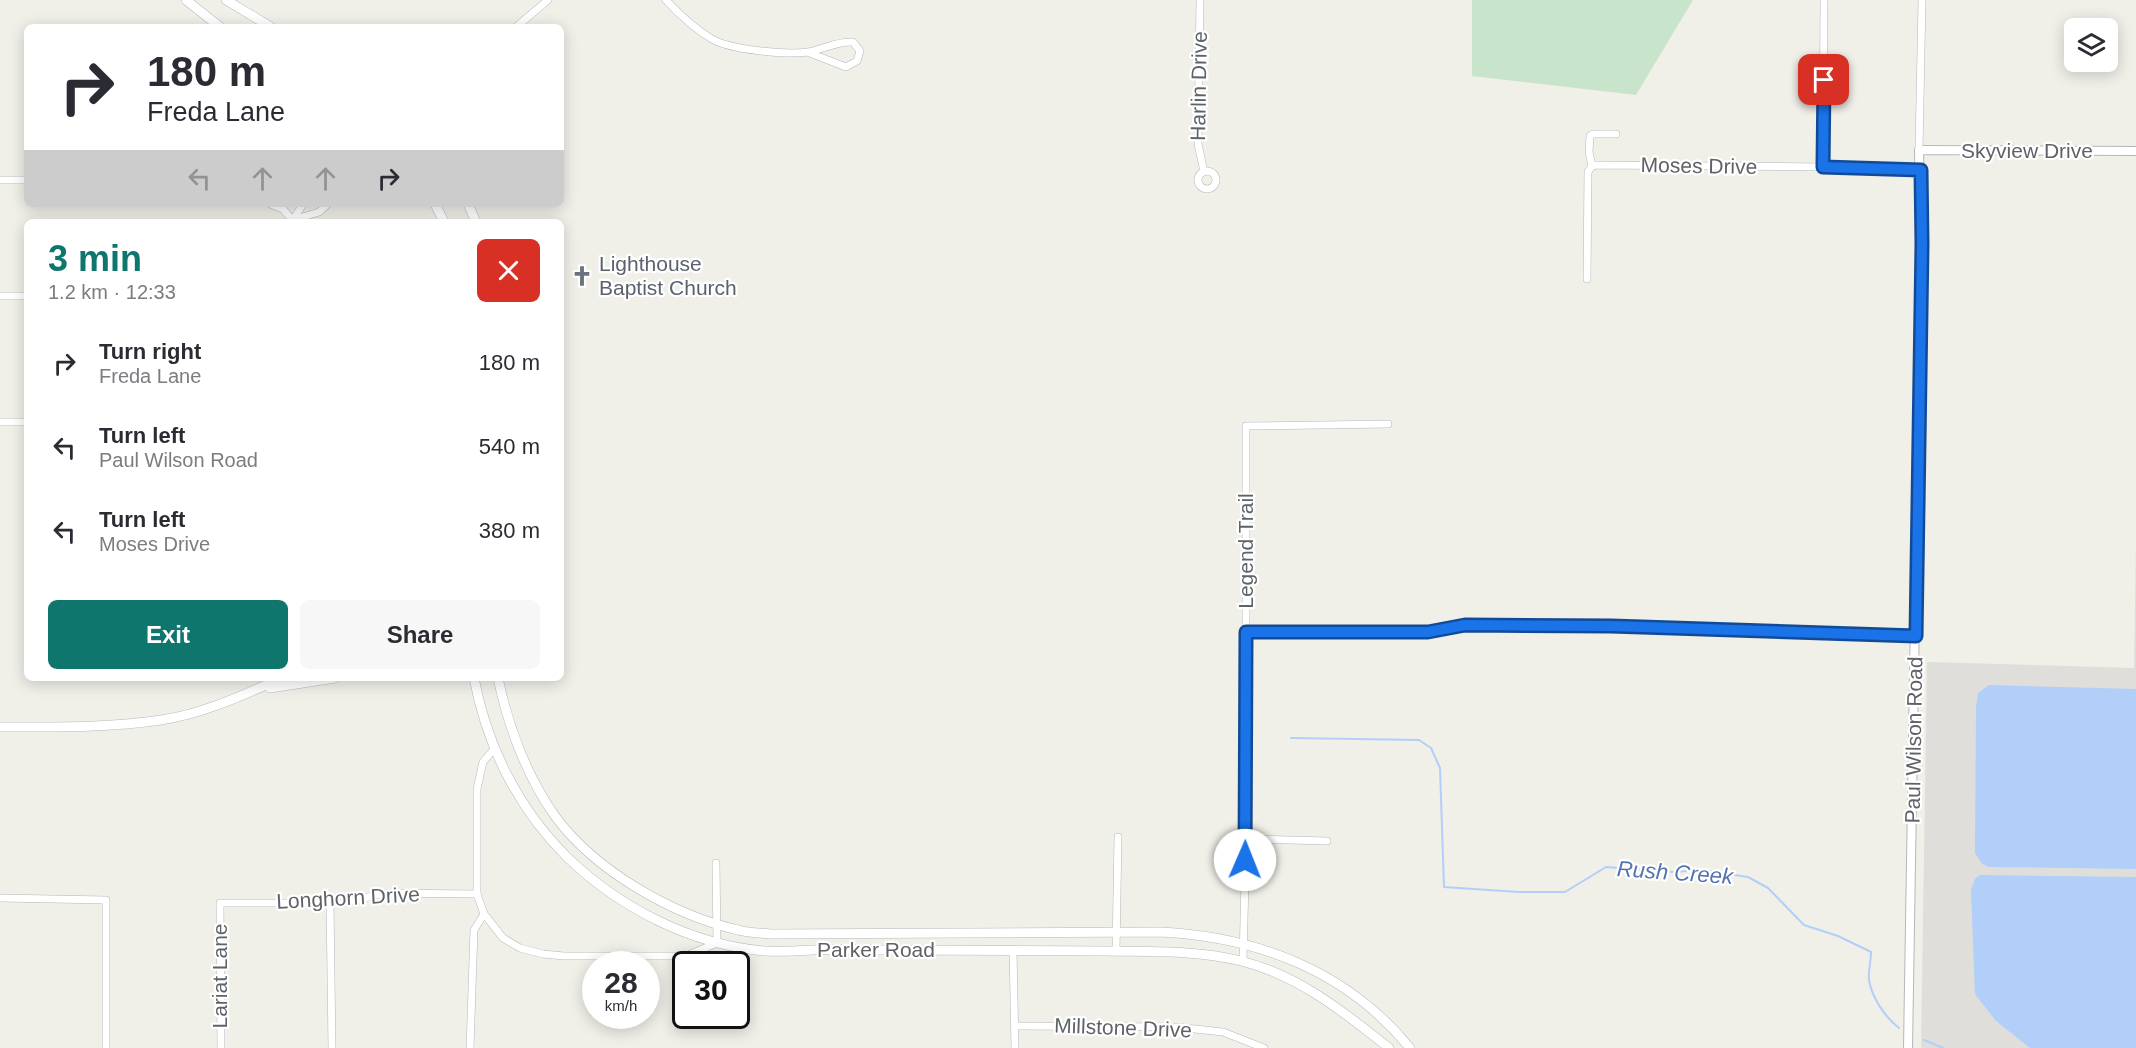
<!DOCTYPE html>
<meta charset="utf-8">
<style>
:root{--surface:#fff;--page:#f7f7f7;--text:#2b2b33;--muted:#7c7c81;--accent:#0f766e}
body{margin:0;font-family:Helvetica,sans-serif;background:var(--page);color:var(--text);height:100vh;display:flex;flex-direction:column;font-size:22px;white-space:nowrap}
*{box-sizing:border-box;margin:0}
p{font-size:20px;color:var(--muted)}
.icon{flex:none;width:33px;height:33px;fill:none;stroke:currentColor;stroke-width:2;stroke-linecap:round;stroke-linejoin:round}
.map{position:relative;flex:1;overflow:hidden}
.drawer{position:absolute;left:24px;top:219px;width:540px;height:462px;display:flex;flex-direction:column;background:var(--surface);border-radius:9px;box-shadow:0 3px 15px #0003}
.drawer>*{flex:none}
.guide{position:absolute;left:24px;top:24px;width:540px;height:183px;border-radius:9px;box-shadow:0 3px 15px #0003;background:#fff;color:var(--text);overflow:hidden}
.tools{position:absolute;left:2064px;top:18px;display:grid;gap:12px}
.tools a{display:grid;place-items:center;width:54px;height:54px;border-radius:9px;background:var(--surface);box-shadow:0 3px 15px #0003;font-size:30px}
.speed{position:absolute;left:582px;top:951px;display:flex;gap:12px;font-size:30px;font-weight:700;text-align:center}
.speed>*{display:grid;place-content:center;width:78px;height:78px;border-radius:50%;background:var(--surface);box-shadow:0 3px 15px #0003;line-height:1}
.speed small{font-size:15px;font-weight:400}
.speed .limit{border:3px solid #111;border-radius:9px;background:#fff;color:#111}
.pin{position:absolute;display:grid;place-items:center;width:51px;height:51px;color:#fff;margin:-26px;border-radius:12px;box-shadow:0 3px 9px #0006}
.me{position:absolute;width:66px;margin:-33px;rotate:1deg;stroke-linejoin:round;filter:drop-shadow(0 0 4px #0008)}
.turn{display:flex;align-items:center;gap:21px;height:126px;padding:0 24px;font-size:27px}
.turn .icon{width:78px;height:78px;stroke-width:2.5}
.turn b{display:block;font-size:42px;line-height:51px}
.lanes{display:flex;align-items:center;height:57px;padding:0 24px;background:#0003;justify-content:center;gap:30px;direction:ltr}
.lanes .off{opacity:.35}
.round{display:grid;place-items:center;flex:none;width:63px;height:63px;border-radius:9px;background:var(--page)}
.overview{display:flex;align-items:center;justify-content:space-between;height:102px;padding:0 24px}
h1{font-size:36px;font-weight:800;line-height:45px;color:var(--accent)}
.primary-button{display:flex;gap:12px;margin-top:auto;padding:12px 24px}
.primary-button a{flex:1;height:69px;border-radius:9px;background:var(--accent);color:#fff;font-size:24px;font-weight:800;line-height:69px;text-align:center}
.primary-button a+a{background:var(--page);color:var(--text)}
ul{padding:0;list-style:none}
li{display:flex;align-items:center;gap:18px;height:84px;padding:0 24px}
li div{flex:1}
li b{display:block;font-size:22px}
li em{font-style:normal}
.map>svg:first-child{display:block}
</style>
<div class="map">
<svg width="2136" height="1048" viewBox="0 0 2136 1048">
<rect width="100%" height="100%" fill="#f0efe8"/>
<!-- industrial -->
<path fill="#dfdeda" d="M 2136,541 L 2136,1048 L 1921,1048 L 1927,662 L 2134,668 Z"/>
<!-- green -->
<path fill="#c8e5cb" d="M 1472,0 L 1693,0 L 1636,95 L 1472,76 Z"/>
<!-- water -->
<g fill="#b1cff8">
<path d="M 1989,685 L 2136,689 L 2136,869 L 1989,867 L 1982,864 L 1975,853 L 1976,707 L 1978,693 Z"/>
<path d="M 1980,875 L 2136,877 L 2136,1048 L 2030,1048 L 1996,1021 L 1975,994 L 1971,890 L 1975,879 Z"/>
</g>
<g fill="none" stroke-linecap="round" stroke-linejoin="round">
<!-- stream -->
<g stroke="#b1cff8" stroke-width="2">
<path d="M 1291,738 L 1419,740 L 1431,748 L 1440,768 L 1444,887 L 1519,892 L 1565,892 L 1606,867 L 1673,872 L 1700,870 L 1748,877 L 1768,888 L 1804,925 L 1838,936 L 1871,952 C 1871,961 1868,972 1869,980 C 1872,998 1885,1017 1899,1028"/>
<path d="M 1924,1040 L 1943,1048"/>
</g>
<!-- minor casing -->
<g stroke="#b5b7bb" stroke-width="8">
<g id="minor">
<path d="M 666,0 C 679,14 695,29 712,39 C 730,50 787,55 808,52 C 824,49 837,41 853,42 L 860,51 L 857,61 L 846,67 L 807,52"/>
<path d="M 1200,0 L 1198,144 L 1204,172"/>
<path d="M 516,27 L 548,0"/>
<path d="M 1919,150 L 1922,0"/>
<path d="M 1592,166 L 1589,152 L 1590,136 L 1593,134 L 1616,134"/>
<path d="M 1823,167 L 1824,0"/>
<circle cx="1207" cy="180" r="9"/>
<path d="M 0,180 L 27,180"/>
<path d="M 270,204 L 283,209 L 294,222"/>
<path d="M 293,220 L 319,212 L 328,204"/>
<path d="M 293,220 L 303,204"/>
<path d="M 1587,279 L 1588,172 L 1592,166 L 1596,165 L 1823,167 L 1921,170"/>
<path d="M 0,296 L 27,296"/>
<path d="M 0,422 L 27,422"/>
<path d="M 1246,632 L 1428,632 L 1465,625 L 1611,626 L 1916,636"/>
<path d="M 494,749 L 483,762 L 477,789 L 477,894 L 484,914 L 503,938 L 520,948 L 543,954 L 564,956 L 686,956 L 717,943 L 716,863"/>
<path d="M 1246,839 L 1327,841"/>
<path d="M 0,898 L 106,900 L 106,1048"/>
<path d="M 330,903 L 332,1048"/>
<path d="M 1013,950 L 1015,1048"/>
<path d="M 1116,951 L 1118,837"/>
<path d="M 1243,961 L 1246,839 L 1246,426 L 1388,424"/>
<path d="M 1015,1026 L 1176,1027 L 1223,1032 L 1264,1048"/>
<path d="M 221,1048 L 220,903 L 345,903 L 384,893 L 477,894"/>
<path d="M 470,1048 L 474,930 L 484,914"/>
</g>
</g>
<!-- tertiary casing -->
<g stroke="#b5b7bb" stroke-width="10">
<path id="tertiary" d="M 1908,1048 L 1921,244 L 1919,150 L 2136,151"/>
</g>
<!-- secondary casing -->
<g stroke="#b6b9be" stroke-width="10">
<g id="secondary">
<path d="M 186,0 L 220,27"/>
<path d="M 226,0 L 271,27"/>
<path d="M 435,204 L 444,222"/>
<path d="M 468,204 L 476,222"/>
<path d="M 474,678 C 487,746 518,809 568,858 C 620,908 692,945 765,951 C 781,952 797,951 813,950 C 839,949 864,950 889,950 C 962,950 1034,951 1106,951 C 1151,952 1197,950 1241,961 C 1298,975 1344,1012 1389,1048"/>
<path d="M 498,678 C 508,726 527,777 555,816 C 595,871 673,915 738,930 C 748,933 760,933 770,934 L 1161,932 C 1258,937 1347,971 1410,1048"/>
<path d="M 270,688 L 335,678"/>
<path d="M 0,727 C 54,727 107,728 161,720 C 203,714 243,695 282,678"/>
</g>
</g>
<!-- minor -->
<use href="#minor" stroke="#fff" stroke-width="7"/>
<!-- tertiary -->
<use href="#tertiary" stroke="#fff" stroke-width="8"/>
<!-- secondary -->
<use href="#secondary" stroke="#fff" stroke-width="9"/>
</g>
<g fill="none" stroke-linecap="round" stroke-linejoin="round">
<!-- route casing -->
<g stroke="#114b97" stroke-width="15">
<path id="route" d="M 1245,860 L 1246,632 L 1428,632 L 1465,625 L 1611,626 L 1916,636 L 1922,244 L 1921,170 L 1823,167 L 1824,80"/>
</g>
<!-- route -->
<use href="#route" stroke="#1a73e8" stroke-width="10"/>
</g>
<!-- icons -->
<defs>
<g id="church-bare" transform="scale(1.62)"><path d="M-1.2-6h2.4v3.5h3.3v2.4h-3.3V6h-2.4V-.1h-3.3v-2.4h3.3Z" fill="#6b7280" stroke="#fff" stroke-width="2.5" paint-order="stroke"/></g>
</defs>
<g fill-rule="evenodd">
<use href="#church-bare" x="582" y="276"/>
</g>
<g text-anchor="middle" stroke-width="4.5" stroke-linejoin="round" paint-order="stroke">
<!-- street labels -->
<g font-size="21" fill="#5f6267" stroke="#fff">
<text transform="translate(1199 86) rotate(-89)" y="7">Harlin Drive</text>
<text x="2027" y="158">Skyview Drive</text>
<text transform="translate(1699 166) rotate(1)" y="7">Moses Drive</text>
<text transform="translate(1246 551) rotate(-90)" y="7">Legend Trail</text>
<text transform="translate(1914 740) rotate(-89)" y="7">Paul Wilson Road</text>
<text transform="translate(348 898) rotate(-3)" y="7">Longhorn Drive</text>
<text x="876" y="957">Parker Road</text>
<text transform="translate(220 976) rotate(-90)" y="7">Lariat Lane</text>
<text transform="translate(1123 1028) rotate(2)" y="7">Millstone Drive</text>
</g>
<!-- worship labels -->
<g font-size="21" fill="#5b616d" stroke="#fff" text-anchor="start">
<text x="599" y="271">Lighthouse<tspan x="599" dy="24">Baptist Church</tspan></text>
</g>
<!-- water labels -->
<g font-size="22" font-style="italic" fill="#5173b2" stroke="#fff">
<text transform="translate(1675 872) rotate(4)" y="8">Rush Creek</text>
</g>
</g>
</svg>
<div class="tools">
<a><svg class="icon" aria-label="layers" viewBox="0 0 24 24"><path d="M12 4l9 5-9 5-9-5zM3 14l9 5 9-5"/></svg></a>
</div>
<div class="speed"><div>28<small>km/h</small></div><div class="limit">30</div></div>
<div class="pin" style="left:1824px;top:80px;background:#d93025"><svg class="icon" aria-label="arrive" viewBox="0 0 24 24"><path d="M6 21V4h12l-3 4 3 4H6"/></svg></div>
<svg class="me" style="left:1245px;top:860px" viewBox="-20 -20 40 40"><circle r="19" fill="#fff"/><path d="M0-13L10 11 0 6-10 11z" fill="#1a73e8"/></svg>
<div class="guide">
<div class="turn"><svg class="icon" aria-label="right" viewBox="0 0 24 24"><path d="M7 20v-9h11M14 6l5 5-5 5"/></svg><div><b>180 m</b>Freda Lane</div></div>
<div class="lanes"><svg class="icon off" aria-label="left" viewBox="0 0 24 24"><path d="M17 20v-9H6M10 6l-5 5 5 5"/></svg><svg class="icon off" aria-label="ahead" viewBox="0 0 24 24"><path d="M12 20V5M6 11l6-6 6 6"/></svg><svg class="icon off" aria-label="ahead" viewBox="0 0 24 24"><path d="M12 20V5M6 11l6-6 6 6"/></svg><svg class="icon" aria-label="right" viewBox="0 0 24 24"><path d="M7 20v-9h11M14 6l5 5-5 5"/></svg></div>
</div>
<section class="drawer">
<div class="overview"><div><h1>3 min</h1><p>1.2 km · 12:33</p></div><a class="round" style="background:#d93025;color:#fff"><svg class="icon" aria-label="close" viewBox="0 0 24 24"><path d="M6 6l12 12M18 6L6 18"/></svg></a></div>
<ul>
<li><svg class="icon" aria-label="right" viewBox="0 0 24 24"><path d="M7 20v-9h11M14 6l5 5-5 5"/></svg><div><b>Turn right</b><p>Freda Lane</p></div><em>180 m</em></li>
<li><svg class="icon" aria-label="left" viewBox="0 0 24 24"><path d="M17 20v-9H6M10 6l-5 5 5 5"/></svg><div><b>Turn left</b><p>Paul Wilson Road</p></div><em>540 m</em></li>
<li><svg class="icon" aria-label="left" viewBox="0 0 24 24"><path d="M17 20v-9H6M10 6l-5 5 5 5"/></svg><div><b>Turn left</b><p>Moses Drive</p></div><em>380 m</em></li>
</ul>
<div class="primary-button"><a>Exit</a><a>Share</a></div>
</section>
</div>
